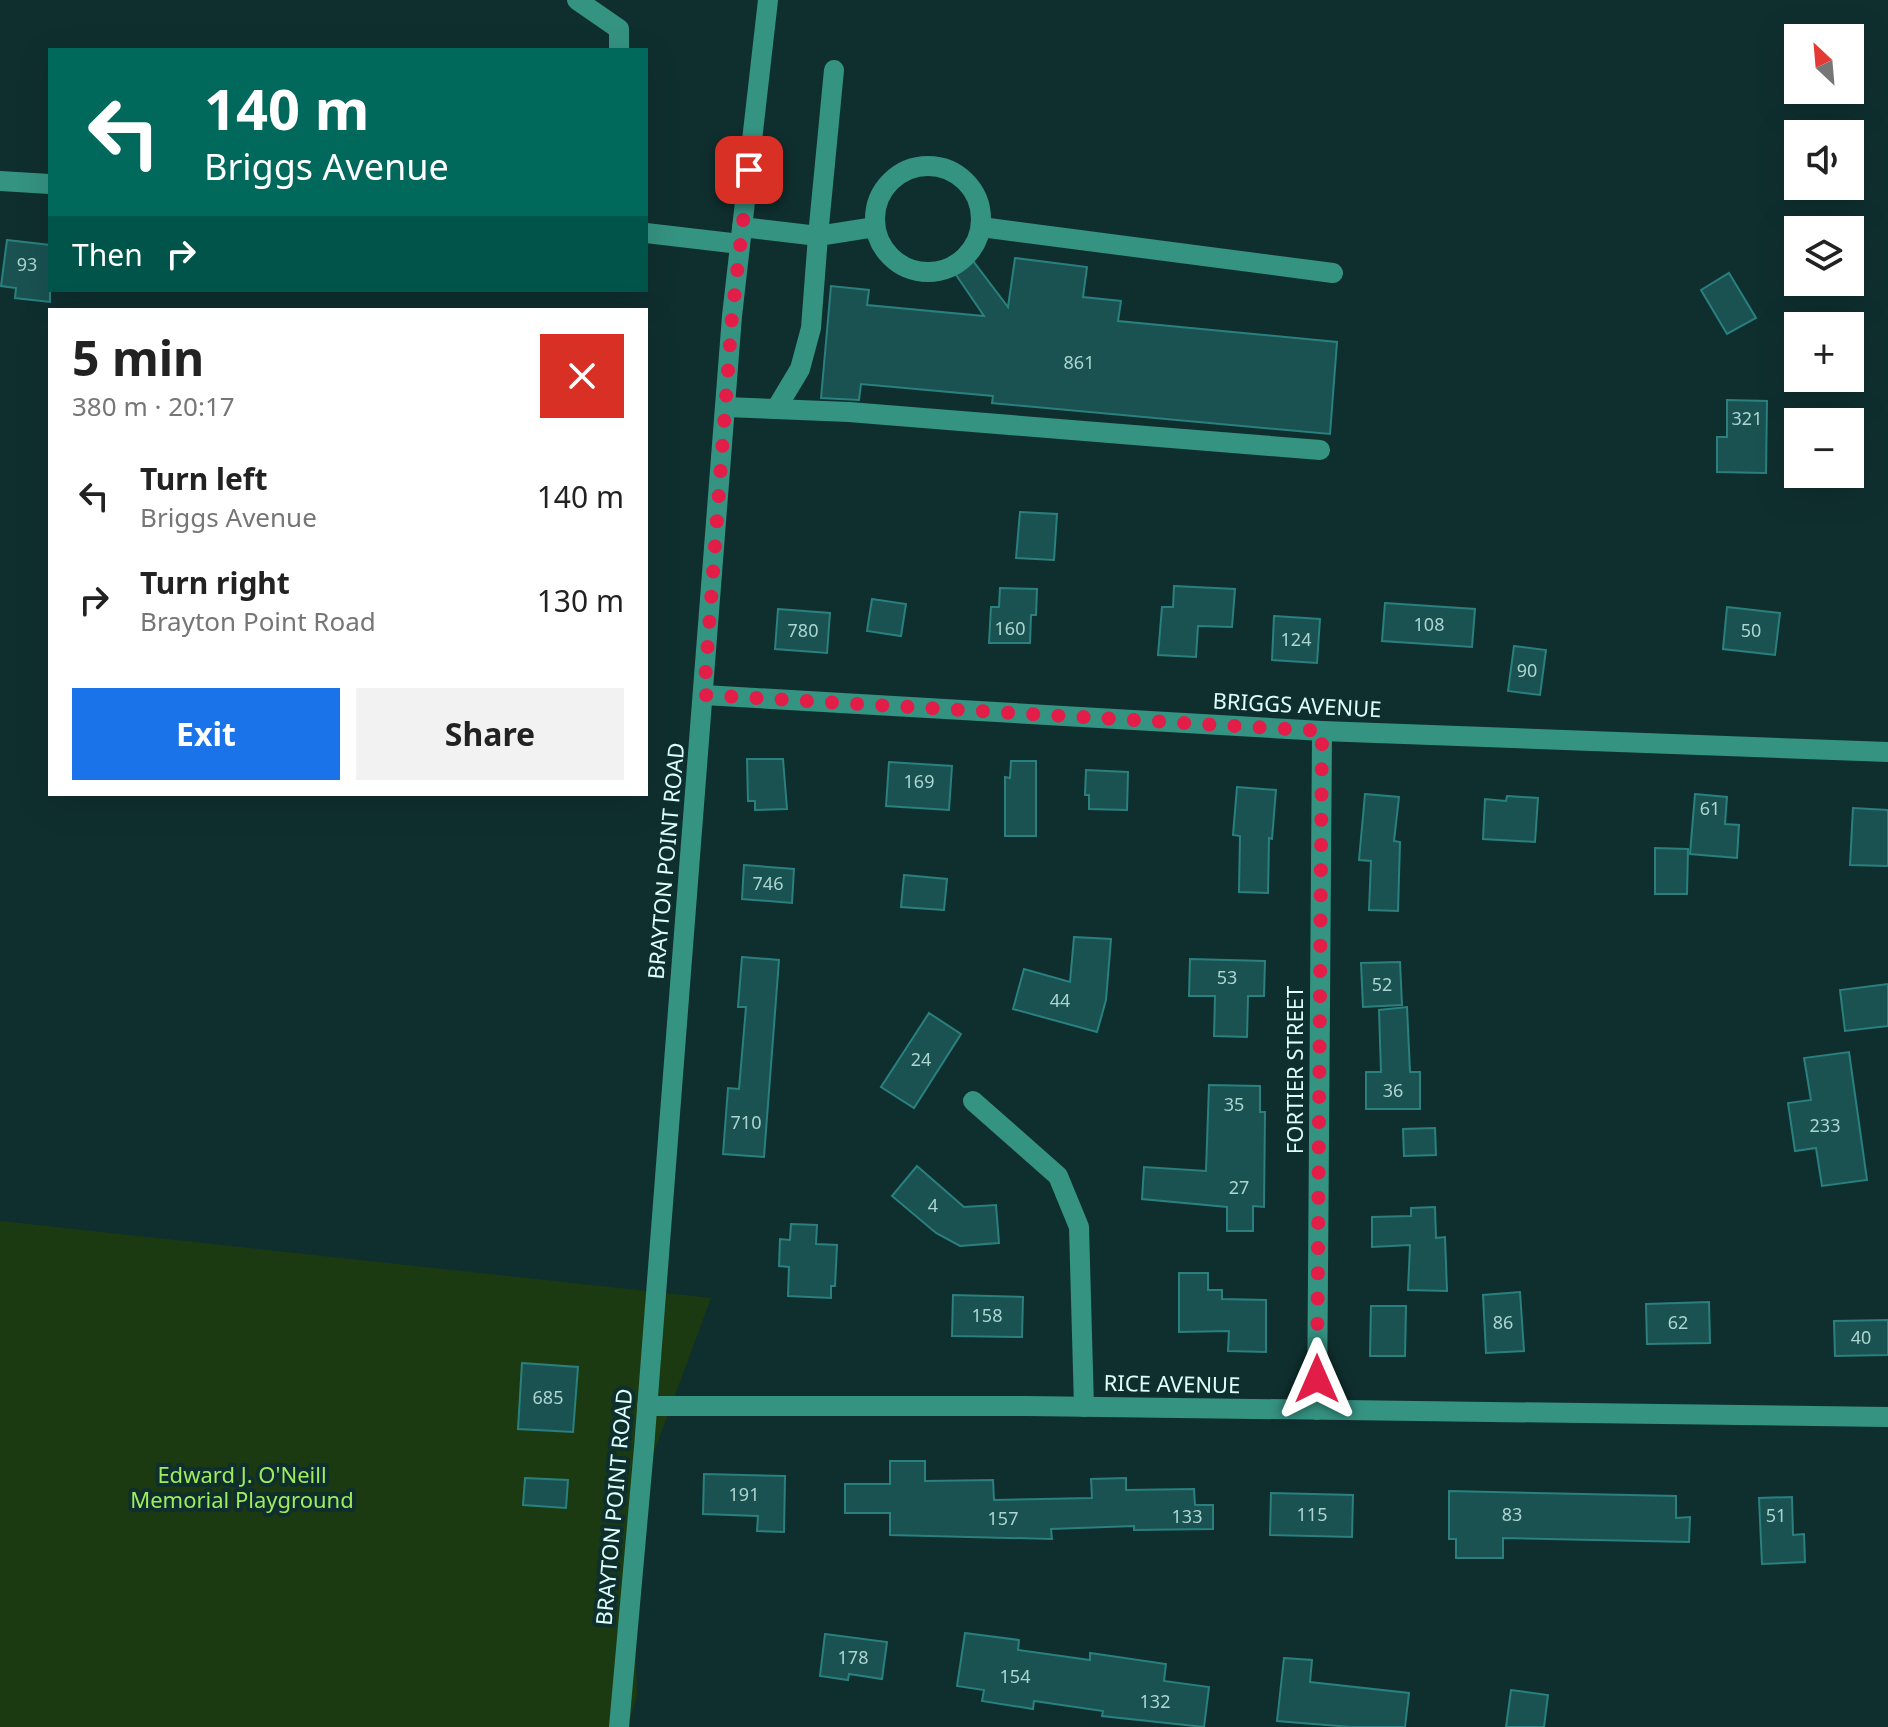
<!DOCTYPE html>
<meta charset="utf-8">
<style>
:root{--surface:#fff;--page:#f2f2f2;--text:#222;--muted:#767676;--accent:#1a73e8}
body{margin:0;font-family:"Noto Sans",sans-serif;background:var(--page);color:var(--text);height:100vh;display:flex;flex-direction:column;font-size:30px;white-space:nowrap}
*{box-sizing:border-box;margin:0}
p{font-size:26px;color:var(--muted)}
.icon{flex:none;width:44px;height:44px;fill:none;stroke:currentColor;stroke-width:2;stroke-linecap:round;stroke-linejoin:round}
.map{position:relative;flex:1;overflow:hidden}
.sheet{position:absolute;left:48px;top:308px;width:600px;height:488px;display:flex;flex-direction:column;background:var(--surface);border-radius:0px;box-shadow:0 8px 32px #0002}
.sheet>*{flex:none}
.guide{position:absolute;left:48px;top:48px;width:600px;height:244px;border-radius:0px;box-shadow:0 8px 32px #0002;background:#00695c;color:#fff;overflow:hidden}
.needle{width:52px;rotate:334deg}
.fabs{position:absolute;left:1784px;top:24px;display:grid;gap:16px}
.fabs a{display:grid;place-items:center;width:80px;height:80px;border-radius:0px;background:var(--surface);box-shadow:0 8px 32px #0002;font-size:40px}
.pin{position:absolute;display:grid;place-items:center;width:68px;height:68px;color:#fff;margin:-34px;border-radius:16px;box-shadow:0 4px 12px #0006}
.me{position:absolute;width:88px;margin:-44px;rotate:0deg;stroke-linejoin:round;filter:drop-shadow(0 0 6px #0008)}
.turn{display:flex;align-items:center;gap:28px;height:168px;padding:0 24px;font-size:36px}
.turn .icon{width:104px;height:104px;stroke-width:2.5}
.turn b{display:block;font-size:56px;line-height:68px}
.then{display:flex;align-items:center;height:76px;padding:0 24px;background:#0003;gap:16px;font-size:30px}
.round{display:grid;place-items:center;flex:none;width:84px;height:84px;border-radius:0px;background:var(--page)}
.summary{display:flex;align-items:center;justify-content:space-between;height:136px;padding:0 24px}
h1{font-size:48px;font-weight:700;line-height:60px}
.cta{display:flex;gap:16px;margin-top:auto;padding:16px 24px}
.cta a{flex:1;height:92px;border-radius:0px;background:var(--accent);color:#fff;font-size:32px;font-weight:700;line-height:92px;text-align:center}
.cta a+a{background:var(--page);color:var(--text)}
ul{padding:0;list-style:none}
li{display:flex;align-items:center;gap:24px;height:104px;padding:0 24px}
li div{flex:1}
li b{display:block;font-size:30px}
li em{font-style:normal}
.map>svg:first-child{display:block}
</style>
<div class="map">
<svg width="1888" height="1727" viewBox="0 0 1888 1727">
<rect width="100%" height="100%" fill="#0f2f2e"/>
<!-- green -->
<path fill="#1c3a11" d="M 0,1221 L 711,1298 L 631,1514 L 637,1695 L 628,1727 L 0,1727 Z"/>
<!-- building -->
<g fill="#195251" stroke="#29807f" stroke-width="2">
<path d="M 7,240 L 50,245 L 50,302 L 15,298 L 16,288 L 1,286 Z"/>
<path d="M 967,253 L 1008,307 L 1015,258 L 1087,267 L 1083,297 L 1121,301 L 1118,321 L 1337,342 L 1330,434 L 992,403 L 993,396 L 861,384 L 859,400 L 821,398 L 831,286 L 869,290 L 867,305 L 984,316 L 950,266 Z"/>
<path d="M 1729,273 L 1756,318 L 1727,334 L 1701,290 Z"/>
<path d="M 1727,400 L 1767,401 L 1766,473 L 1717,472 L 1717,437 L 1727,437 Z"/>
<path d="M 1020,512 L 1057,514 L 1054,560 L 1016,558 Z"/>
<path d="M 1174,586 L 1235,589 L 1232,627 L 1198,626 L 1196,657 L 1158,655 L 1162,607 L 1173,607 Z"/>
<path d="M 1000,588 L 1037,589 L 1036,615 L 1031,615 L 1030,643 L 989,643 L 991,607 L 999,607 Z"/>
<path d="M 872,599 L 906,604 L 901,636 L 867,631 Z"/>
<path d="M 1385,603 L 1475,609 L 1472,647 L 1382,641 Z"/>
<path d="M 1727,607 L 1780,613 L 1775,655 L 1723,649 Z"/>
<path d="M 778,609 L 830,613 L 827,653 L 775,649 Z"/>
<path d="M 1274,616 L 1320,619 L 1317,663 L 1272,660 Z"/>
<path d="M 1514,646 L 1546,650 L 1540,695 L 1508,691 Z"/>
<path d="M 747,759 L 783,759 L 787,809 L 755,810 L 755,801 L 748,801 Z"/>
<path d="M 1011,761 L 1036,761 L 1036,836 L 1005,836 L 1005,777 L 1010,778 Z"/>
<path d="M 889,762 L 952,766 L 949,810 L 886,806 Z"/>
<path d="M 1086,770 L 1128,772 L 1127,810 L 1089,809 L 1089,795 L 1085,795 Z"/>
<path d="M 1237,787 L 1276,790 L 1272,839 L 1269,838 L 1268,893 L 1239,892 L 1240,836 L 1233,835 Z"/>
<path d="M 1365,794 L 1399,797 L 1394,841 L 1400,842 L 1398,911 L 1369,910 L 1371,861 L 1359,860 Z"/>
<path d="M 1695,794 L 1727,797 L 1725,824 L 1739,825 L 1737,858 L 1690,854 Z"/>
<path d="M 1507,796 L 1538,798 L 1535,842 L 1483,839 L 1485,799 L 1506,801 Z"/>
<path d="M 1853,808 L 1888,810 L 1888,866 L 1850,865 Z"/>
<path d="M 1655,848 L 1688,849 L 1687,894 L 1655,894 Z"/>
<path d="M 744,865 L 794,869 L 792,903 L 742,899 Z"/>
<path d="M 904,875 L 947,879 L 944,910 L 901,907 Z"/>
<path d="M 1074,937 L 1111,939 L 1106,1000 L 1097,1032 L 1013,1009 L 1024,969 L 1070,982 Z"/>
<path d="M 742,957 L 779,960 L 764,1157 L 723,1154 L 728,1088 L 739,1089 L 746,1007 L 738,1007 Z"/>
<path d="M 1190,959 L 1265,961 L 1264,996 L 1248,996 L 1247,1037 L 1214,1036 L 1215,996 L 1189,996 Z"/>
<path d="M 1400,962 L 1402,1005 L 1363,1007 L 1361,963 Z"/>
<path d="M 1888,984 L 1888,1026 L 1845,1031 L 1840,990 Z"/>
<path d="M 1407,1007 L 1410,1072 L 1420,1072 L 1420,1109 L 1366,1109 L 1366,1072 L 1381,1072 L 1379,1010 Z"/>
<path d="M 929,1013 L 961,1034 L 914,1108 L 881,1087 Z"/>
<path d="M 1849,1052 L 1867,1180 L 1822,1186 L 1816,1148 L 1795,1151 L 1788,1103 L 1811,1100 L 1804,1058 Z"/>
<path d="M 1209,1085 L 1260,1086 L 1260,1112 L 1265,1112 L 1264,1207 L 1253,1206 L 1253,1231 L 1227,1231 L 1227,1207 L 1142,1199 L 1144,1167 L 1206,1171 Z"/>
<path d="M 1435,1128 L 1436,1155 L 1404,1156 L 1403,1129 Z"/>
<path d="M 917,1166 L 964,1207 L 996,1205 L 999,1243 L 960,1246 L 936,1233 L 892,1196 Z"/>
<path d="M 1435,1207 L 1436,1238 L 1445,1237 L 1447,1291 L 1408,1290 L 1410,1245 L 1372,1247 L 1372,1217 L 1411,1216 L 1411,1208 Z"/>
<path d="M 791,1224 L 817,1225 L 816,1244 L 837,1245 L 835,1286 L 831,1286 L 831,1298 L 788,1296 L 789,1267 L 779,1266 L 780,1239 L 790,1240 Z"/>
<path d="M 1179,1273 L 1208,1273 L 1208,1290 L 1222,1290 L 1222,1299 L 1266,1300 L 1266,1352 L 1228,1351 L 1229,1331 L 1179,1332 Z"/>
<path d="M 1520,1292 L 1524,1351 L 1486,1353 L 1483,1295 Z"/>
<path d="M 953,1295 L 1023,1297 L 1022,1337 L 952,1336 Z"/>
<path d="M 1709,1302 L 1710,1343 L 1647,1344 L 1646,1304 Z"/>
<path d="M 1371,1306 L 1406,1306 L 1405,1356 L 1370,1356 Z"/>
<path d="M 1888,1320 L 1888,1355 L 1835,1356 L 1834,1321 Z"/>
<path d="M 522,1363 L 578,1367 L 573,1432 L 518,1429 Z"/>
<path d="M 890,1461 L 925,1461 L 925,1481 L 993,1480 L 994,1500 L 1092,1498 L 1091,1479 L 1126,1478 L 1126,1490 L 1194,1489 L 1195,1505 L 1213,1505 L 1213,1529 L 1134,1530 L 1134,1526 L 1051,1529 L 1052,1539 L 890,1535 L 890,1513 L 845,1513 L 845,1484 L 890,1484 Z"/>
<path d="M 704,1474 L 785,1476 L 784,1532 L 757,1531 L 758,1516 L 703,1514 Z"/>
<path d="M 525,1478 L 568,1480 L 566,1508 L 523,1505 Z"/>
<path d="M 1449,1491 L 1676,1496 L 1676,1518 L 1690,1517 L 1689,1542 L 1503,1538 L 1503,1558 L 1456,1558 L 1456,1539 L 1449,1539 Z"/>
<path d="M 1271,1493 L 1353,1495 L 1352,1537 L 1270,1535 Z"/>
<path d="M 1792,1497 L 1793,1535 L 1804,1534 L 1805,1562 L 1762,1564 L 1759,1498 Z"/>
<path d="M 965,1633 L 1019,1640 L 1018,1650 L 1090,1660 L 1090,1653 L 1166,1664 L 1164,1681 L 1209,1687 L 1204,1727 L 1102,1716 L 1103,1711 L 1034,1701 L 1033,1709 L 982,1701 L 984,1690 L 957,1686 Z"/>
<path d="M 825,1634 L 887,1642 L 882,1679 L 849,1674 L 848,1680 L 820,1676 Z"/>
<path d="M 1284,1658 L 1312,1660 L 1310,1682 L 1409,1693 L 1405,1727 L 1351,1727 L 1277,1721 Z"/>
<path d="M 1511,1690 L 1548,1695 L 1544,1727 L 1506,1727 Z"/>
</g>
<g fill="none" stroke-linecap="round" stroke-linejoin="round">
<!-- minor -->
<g stroke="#359382" stroke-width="20">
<path d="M 577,0 L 619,29 L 619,50"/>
<circle cx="928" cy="219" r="53"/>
<path d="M 0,181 L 50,184"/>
<path d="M 742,227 L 818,236 L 834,70"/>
<path d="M 981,227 L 1333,273"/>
<path d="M 646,233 L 740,244"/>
<path d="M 725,407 L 849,412 L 1320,450"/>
<path d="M 776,409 L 800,369 L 811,328 L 818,236 L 875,227"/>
<path d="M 704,695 L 1322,731 L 1888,752"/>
<path d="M 973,1101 L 1058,1176 L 1079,1227 L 1084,1407"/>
<path d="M 647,1406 L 1026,1406 L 1888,1417"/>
<path d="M 1317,1410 L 1322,731"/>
<path d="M 619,1727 L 644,1448 L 732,316 L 768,0"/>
</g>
</g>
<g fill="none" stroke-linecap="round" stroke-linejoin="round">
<!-- route -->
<path stroke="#e11d48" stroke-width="14" stroke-dasharray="0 25.2" d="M 749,170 L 732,316 L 704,695 L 1322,731 L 1317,1379"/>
</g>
<g text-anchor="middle" stroke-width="8" stroke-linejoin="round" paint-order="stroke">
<!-- number labels -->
<g font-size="18" fill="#acd4d0">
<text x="27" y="271">93</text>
<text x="1079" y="369">861</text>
<text x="1747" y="425">321</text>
<text x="1429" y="631">108</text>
<text x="1010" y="635">160</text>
<text x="803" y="637">780</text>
<text x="1751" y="637">50</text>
<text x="1296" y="646">124</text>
<text x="1527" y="677">90</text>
<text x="919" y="788">169</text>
<text x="1710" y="815">61</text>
<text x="768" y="890">746</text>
<text x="1227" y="984">53</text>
<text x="1382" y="991">52</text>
<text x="1060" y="1007">44</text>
<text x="921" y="1066">24</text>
<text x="1393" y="1097">36</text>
<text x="1234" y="1111">35</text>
<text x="746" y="1129">710</text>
<text x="1825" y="1132">233</text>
<text x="1239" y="1194">27</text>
<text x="933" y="1212">4</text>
<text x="987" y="1322">158</text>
<text x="1503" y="1329">86</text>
<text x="1678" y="1329">62</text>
<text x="1861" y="1344">40</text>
<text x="548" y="1404">685</text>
<text x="744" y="1501">191</text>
<text x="1312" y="1521">115</text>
<text x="1512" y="1521">83</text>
<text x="1776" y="1522">51</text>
<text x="1187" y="1523">133</text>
<text x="1003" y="1525">157</text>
<text x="853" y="1664">178</text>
<text x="1015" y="1683">154</text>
<text x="1155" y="1708">132</text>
</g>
<!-- street labels -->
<g font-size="22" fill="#ddfffb" stroke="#0f2f2e">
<text transform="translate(1297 705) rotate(3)" y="8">BRIGGS AVENUE</text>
<text transform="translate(666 861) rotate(-85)" y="8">BRAYTON POINT ROAD</text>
<text transform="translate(1295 1070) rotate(-90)" y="8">FORTIER STREET</text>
<text transform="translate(1172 1384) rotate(1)" y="8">RICE AVENUE</text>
<text transform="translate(614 1507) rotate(-85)" y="8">BRAYTON POINT ROAD</text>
</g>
<!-- park labels -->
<g font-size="22" fill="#9fed5b" stroke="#0f2f2e">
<text x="242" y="1483">Edward J. O'Neill<tspan x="242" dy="25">Memorial Playground</tspan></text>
</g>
</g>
</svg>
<div class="fabs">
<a><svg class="needle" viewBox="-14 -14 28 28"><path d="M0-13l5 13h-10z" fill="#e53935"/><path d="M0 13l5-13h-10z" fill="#767676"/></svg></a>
<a><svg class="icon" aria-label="sound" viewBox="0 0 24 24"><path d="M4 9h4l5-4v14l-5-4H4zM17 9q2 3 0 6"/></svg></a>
<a><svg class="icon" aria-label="layers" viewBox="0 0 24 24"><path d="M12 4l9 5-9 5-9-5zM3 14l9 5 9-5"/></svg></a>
<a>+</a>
<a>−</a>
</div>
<div class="pin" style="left:749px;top:170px;background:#d93025"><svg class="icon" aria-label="arrive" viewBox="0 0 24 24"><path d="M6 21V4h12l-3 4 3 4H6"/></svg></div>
<svg class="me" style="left:1317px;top:1379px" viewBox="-20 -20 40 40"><path d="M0-17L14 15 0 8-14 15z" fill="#e11d48" stroke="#fff" stroke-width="4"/></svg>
<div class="guide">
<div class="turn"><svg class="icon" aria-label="left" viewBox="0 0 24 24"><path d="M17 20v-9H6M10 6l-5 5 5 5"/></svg><div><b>140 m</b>Briggs Avenue</div></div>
<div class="then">Then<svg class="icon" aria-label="right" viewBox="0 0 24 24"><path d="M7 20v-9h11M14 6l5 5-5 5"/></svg></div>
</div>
<section class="sheet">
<div class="summary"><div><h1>5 min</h1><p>380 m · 20:17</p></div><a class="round" style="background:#d93025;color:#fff"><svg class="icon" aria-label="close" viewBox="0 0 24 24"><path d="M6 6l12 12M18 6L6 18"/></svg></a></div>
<ul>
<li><svg class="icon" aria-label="left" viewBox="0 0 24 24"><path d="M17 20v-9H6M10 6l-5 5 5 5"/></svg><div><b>Turn left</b><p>Briggs Avenue</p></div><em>140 m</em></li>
<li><svg class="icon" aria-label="right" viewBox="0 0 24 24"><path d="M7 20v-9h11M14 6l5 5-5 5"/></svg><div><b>Turn right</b><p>Brayton Point Road</p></div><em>130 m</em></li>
</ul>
<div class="cta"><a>Exit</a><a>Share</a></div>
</section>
</div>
